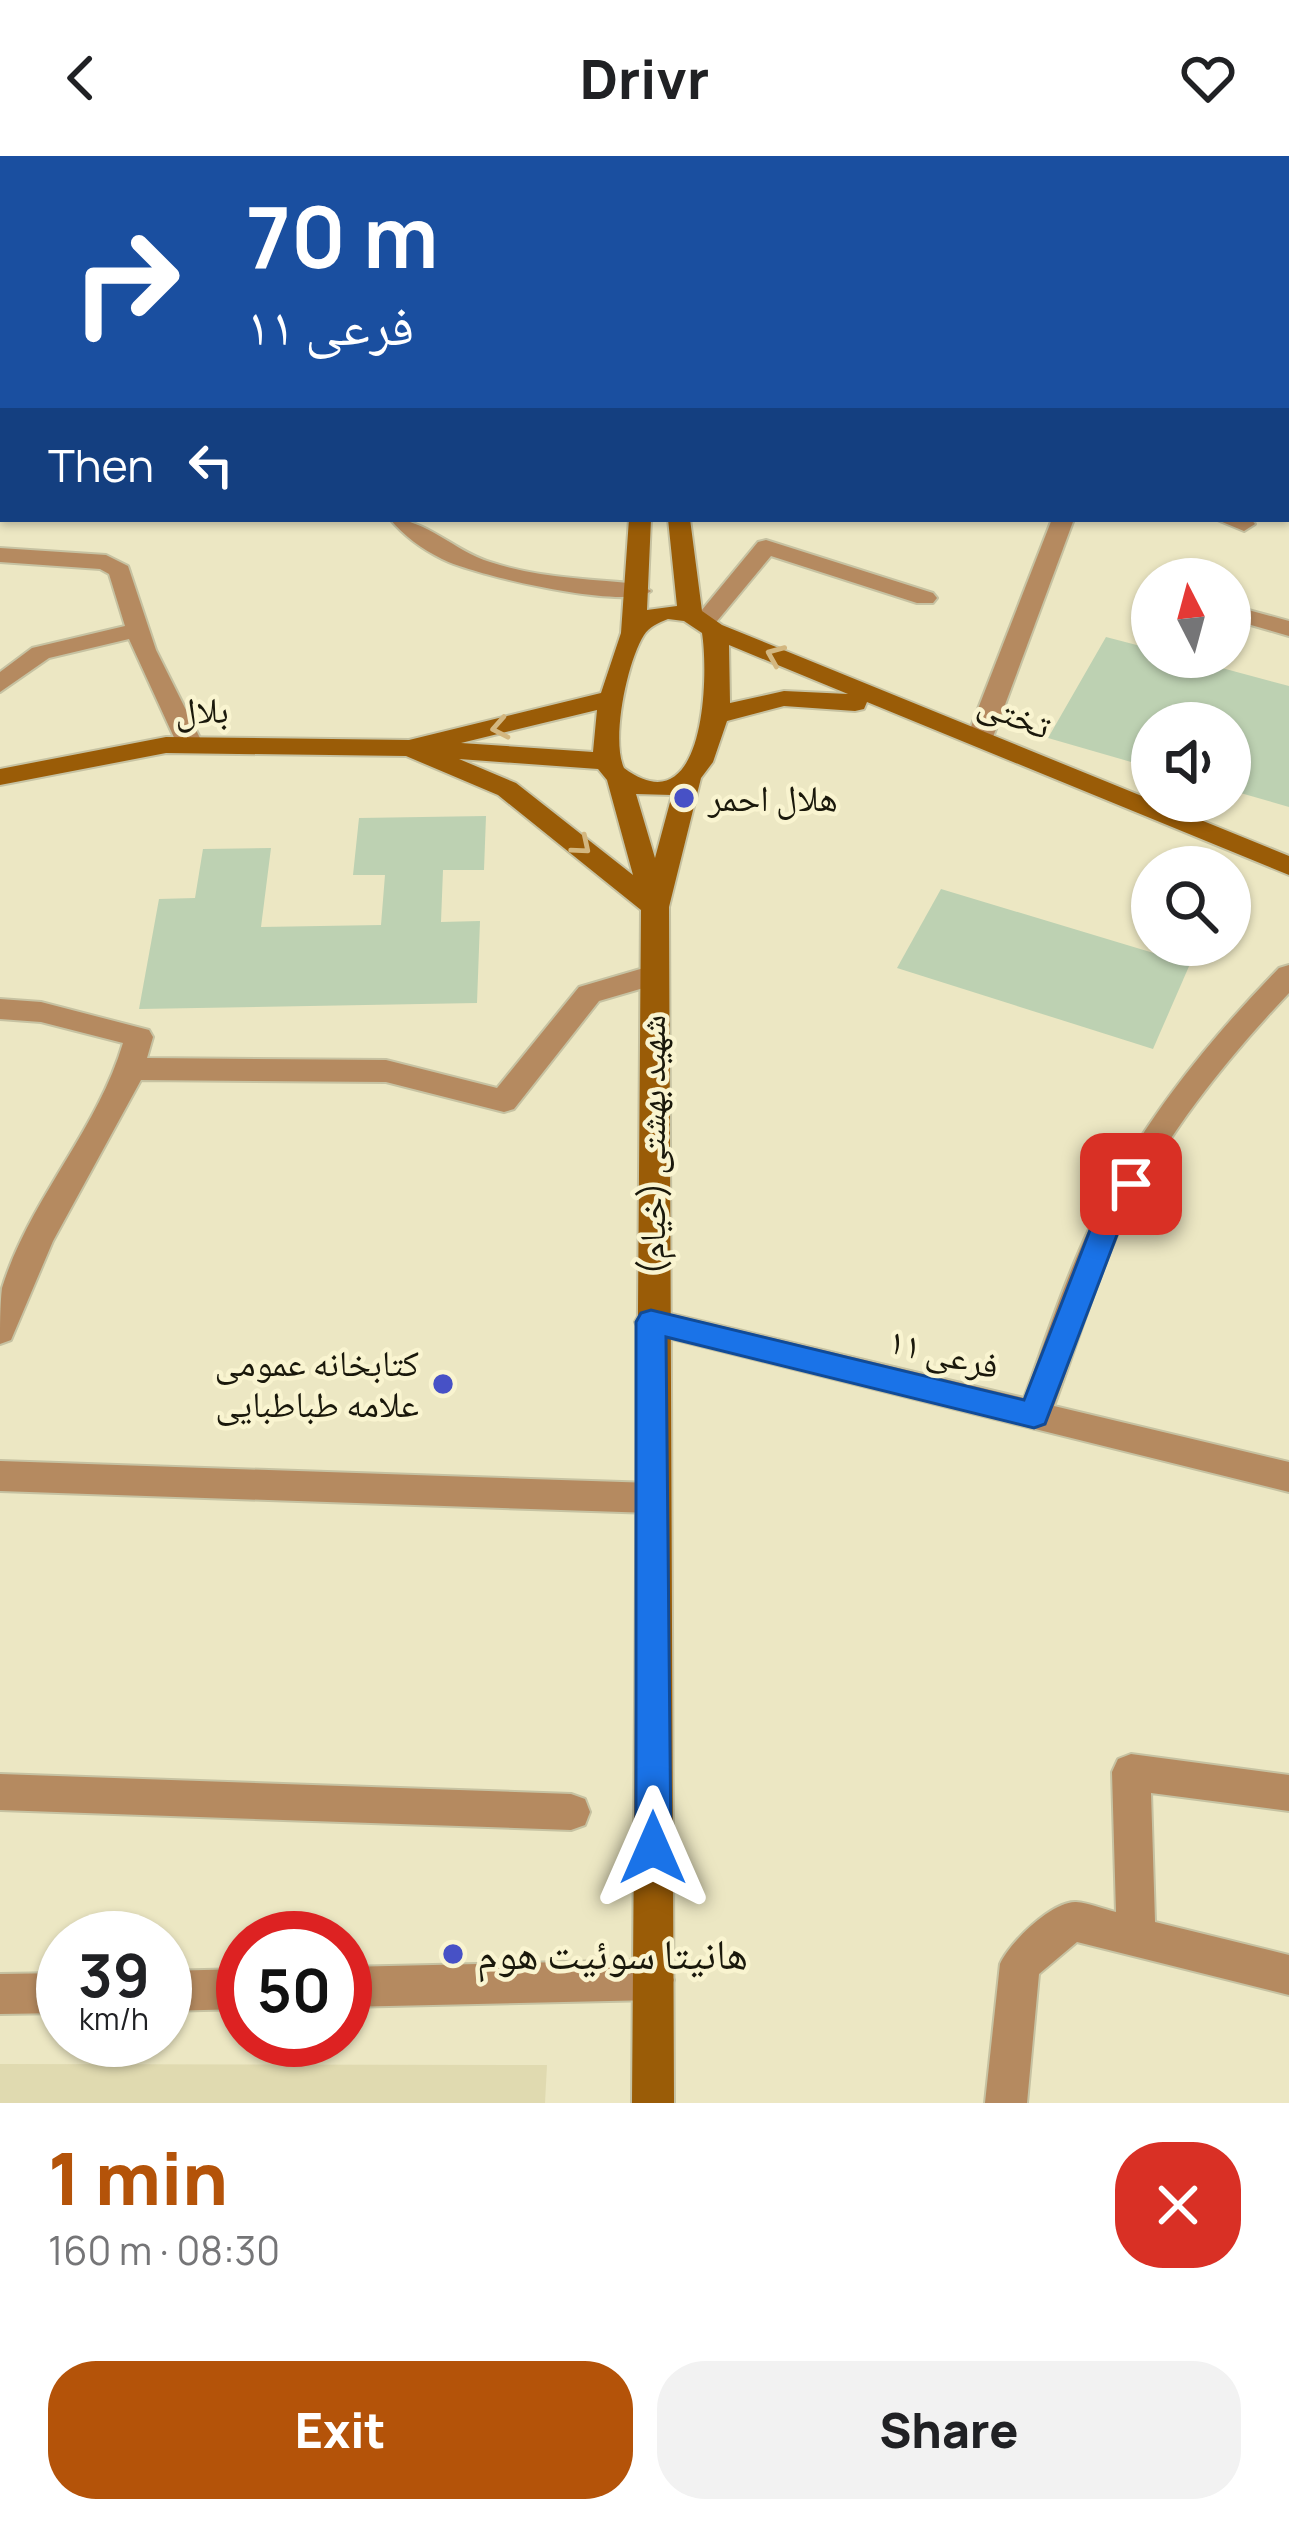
<!DOCTYPE html>
<meta charset="utf-8">
<style>
:root{--surface:#fff;--page:#f2f2f2;--text:#202124;--muted:#757577;--accent:#b45309}
body{margin:0;font-family:Manrope,"Noto Naskh Arabic",sans-serif;background:var(--page);color:var(--text);height:100vh;display:flex;flex-direction:column;font-size:45px;white-space:nowrap}
*{box-sizing:border-box;margin:0}
p{font-size:39px;color:var(--muted)}
.icon{flex:none;width:66px;height:66px;fill:none;stroke:currentColor;stroke-width:2;stroke-linecap:round;stroke-linejoin:round}
.map{position:relative;height:1947px;overflow:hidden}
.drawer{display:flex;flex-direction:column;background:var(--surface);flex:1}
.drawer>*{flex:none}
.banner{position:absolute;left:0px;top:0px;width:1290px;height:366px;box-shadow:0 3px 9px #0004;background:#1a4fa0;color:#fff;overflow:hidden}
.needle{width:78px;rotate:354deg}
.fabs{position:absolute;left:1131px;top:402px;display:grid;gap:24px}
.fabs a{display:grid;place-items:center;width:120px;height:120px;border-radius:50%;background:var(--surface);box-shadow:0 3px 9px #0004;font-size:60px}
.speed{position:absolute;left:36px;top:1755px;display:flex;gap:24px;font-size:60px;font-weight:700;text-align:center}
.speed>*{display:grid;place-content:center;width:156px;height:156px;border-radius:50%;background:var(--surface);box-shadow:0 3px 9px #0004;line-height:1}
.speed small{font-size:30px;font-weight:400}
.speed .limit{border:18px solid #d22;background:#fff;color:#111}
.pin{position:absolute;display:grid;place-items:center;width:102px;height:102px;color:#fff;margin:-51px;border-radius:24px;box-shadow:0 6px 18px #0006}
.me{position:absolute;width:132px;margin:-66px;rotate:0deg;stroke-linejoin:round;filter:drop-shadow(0 0 9px #0008)}
.turn{display:flex;align-items:center;gap:42px;height:252px;padding:0 48px;font-size:54px}
.turn .icon{width:156px;height:156px;stroke-width:2.5}
.turn b{display:block;font-size:84px;line-height:102px}
.then{display:flex;align-items:center;height:114px;padding:0 48px;background:#0003;gap:24px;font-size:45px}
.round{display:grid;place-items:center;flex:none;width:126px;height:126px;border-radius:48px;background:var(--page)}
.headline{display:flex;align-items:center;justify-content:space-between;height:204px;padding:0 48px}
h1{font-size:72px;font-weight:800;line-height:90px;color:var(--accent)}
.primary-button{display:flex;gap:24px;margin-top:auto;padding:24px 48px}
.primary-button a{flex:1;height:138px;border-radius:48px;background:var(--accent);color:#fff;font-size:48px;font-weight:800;line-height:138px;text-align:center}
.primary-button a+a{background:var(--page);color:var(--text)}
header{display:flex;justify-content:space-between;align-items:center;height:156px;padding:0 48px;background:var(--surface);font-size:54px;font-weight:800}
.map>svg:first-child{display:block}
</style>
<header><svg class="icon" aria-label="back" viewBox="0 0 24 24"><path d="M15 5l-7 7 7 7"/></svg>Drivr<svg class="icon" aria-label="heart" viewBox="0 0 24 24"><path d="M12 20l-8-8c-3-5 5-10 8-4 3-6 11-1 8 4z"/></svg></header>
<div class="map">
<svg width="1289" height="1947" viewBox="0 0 1289 1947">
<rect width="100%" height="100%" fill="#ece7c3"/>
<!-- built -->
<path fill="#e0dab0" d="M 0,1908 L 547,1909 L 545,1947 L 0,1947 Z"/>
<!-- building -->
<g fill="#bdd1b2">
<path d="M 1106,481 L 1152,493 L 1152,501 L 1181,501 L 1289,530 L 1289,651 L 1230,634 L 1230,567 L 1152,567 L 1152,612 L 1048,582 Z"/>
<path d="M 486,660 L 484,714 L 443,714 L 441,766 L 480,765 L 477,847 L 139,853 L 159,743 L 195,742 L 203,693 L 271,692 L 261,771 L 381,769 L 385,719 L 353,719 L 359,662 Z"/>
<path d="M 941,733 L 1190,808 L 1153,893 L 897,812 Z"/>
</g>
<g fill="none" stroke-linecap="round" stroke-linejoin="round">
<!-- street casing -->
<g stroke="#c6c2a2" stroke-width="4">
<g id="street">
<path d="M 1223,0 L 1250,0 L 1252,3 L 1225,3 Z"/>
<rect x="1287" y="9" width="2" height="12"/>
<rect x="0" y="36" width="3" height="12"/>
<path d="M 0,142 L 3,143 L 3,155 L 0,154 Z"/>
<path d="M 1287,159 L 1289,159 L 1287,172 Z"/>
<rect x="1287" y="234" width="2" height="13"/>
<path d="M 390,363 C 427,363 454,395 490,406 C 538,422 590,423 639,428 L 651,435 C 627,455 473,419 442,403 C 422,393 404,380 390,363 Z"/>
<path d="M 1052,363 L 1074,363 L 993,581 L 980,589 L 971,587 L 967,581 Z"/>
<path d="M 1215,363 L 1251,363 L 1255,368 L 1244,375 Z"/>
<path d="M 766,384 L 933,437 L 937,442 L 933,447 L 917,447 L 771,400 L 713,470 L 697,470 L 697,460 L 758,386 Z"/>
<path d="M 0,392 L 106,399 L 128,410 L 156,494 L 203,588 L 199,594 L 190,596 L 177,588 L 129,483 L 49,502 L 0,536 L 0,516 L 32,492 L 125,470 L 109,418 L 100,413 L 0,406 Z"/>
<path d="M 1230,449 L 1289,465 L 1289,480 L 1230,463 Z"/>
<path d="M 654,809 L 668,819 L 664,826 L 599,845 L 514,953 L 504,956 L 386,926 L 141,924 L 53,1085 L 11,1184 L 0,1188 C 0,1171 0,1149 2,1132 C 29,1044 97,975 123,887 L 41,866 L 0,863 L 0,843 L 41,846 L 149,874 L 153,881 L 147,902 L 386,904 L 497,932 L 579,831 Z"/>
<path d="M 1289,809 L 1289,837 C 1224,906 1163,982 1122,1068 C 1095,1127 1077,1189 1054,1250 L 1289,1306 L 1289,1336 L 640,1175 L 635,1166 L 640,1157 L 651,1153 L 1024,1242 C 1045,1185 1064,1126 1090,1071 C 1137,973 1204,889 1279,812 Z"/>
<path d="M 0,1305 L 652,1327 L 664,1331 L 669,1342 L 664,1353 L 652,1357 L 0,1335 Z"/>
<path d="M 1131,1598 L 1289,1619 L 1289,1655 L 1151,1637 L 1155,1766 L 1289,1799 L 1289,1839 L 1077,1786 L 1039,1818 L 1027,1947 L 985,1947 L 1000,1808 C 1009,1787 1052,1745 1076,1746 C 1089,1747 1103,1753 1116,1756 L 1112,1616 L 1118,1603 Z"/>
<path d="M 0,1618 L 571,1638 L 585,1643 L 590,1656 L 585,1669 L 571,1674 L 0,1654 Z"/>
<path d="M 654,1804 L 668,1810 L 674,1824 L 668,1838 L 654,1844 L 345,1851 L 345,1811 Z"/>
<path d="M 243,1813 L 243,1853 L 165,1855 L 165,1815 Z"/>
<path d="M 63,1817 L 63,1857 L 0,1858 L 0,1818 Z"/>
</g>
</g>
<!-- secondary casing -->
<g stroke="#c6c2a2" stroke-width="4">
<g id="secondary">
<rect x="391" y="0" width="18" height="3"/>
<rect x="636" y="0" width="18" height="3"/>
<path d="M 629,363 L 651,363 L 647,454 L 677,450 L 668,363 L 690,363 L 702,455 L 722,469 L 1289,700 L 1289,719 L 867,546 L 864,553 L 855,555 L 784,550 L 727,565 L 713,606 L 701,622 L 669,751 L 674,1947 L 632,1947 L 641,754 L 498,639 L 406,600 L 166,597 L 0,629 L 0,613 L 166,581 L 409,584 L 601,537 L 621,477 ZM 668,463 L 684,465 L 702,477 C 709,521 705,672 624,612 C 611,584 627,506 644,479 C 649,471 658,467 668,463 ZM 729,489 L 848,538 L 784,535 L 730,547 ZM 597,554 L 593,596 L 461,587 ZM 459,603 L 598,613 L 607,624 L 633,719 L 516,627 ZM 636,638 L 672,639 L 655,702 Z"/>
</g>
</g>
<!-- street -->
<use href="#street" fill="#b58a60" fill-rule="evenodd"/>
<!-- secondary -->
<use href="#secondary" fill="#9a5c07" fill-rule="evenodd"/>
</g>
<!-- one-way arrows -->
<defs><path id="oneway-chevron" d="M-2-3.5L2.5 0L-2 3.5" fill="none" stroke-width="1.6" stroke-linecap="round" stroke-linejoin="round" transform="scale(3)"/></defs>
<g stroke="#d3b780">
<use href="#oneway-chevron" transform="translate(775 499) rotate(-157)"/>
<use href="#oneway-chevron" transform="translate(500 572) rotate(169)"/>
<use href="#oneway-chevron" transform="translate(582 690) rotate(40)"/>
</g>
<!-- route -->
<path fill="#1a73e8" stroke="#114b97" stroke-width="3" d="M 1131,1018 L 1145,1028 L 1120,1071 L 1045,1268 L 1034,1272 L 666,1181 L 671,1692 L 666,1704 L 653,1709 L 641,1704 L 636,1692 L 636,1166 L 641,1157 L 651,1154 L 1024,1244 L 1092,1069 L 1121,1021 Z"/>
<!-- markers -->
<g fill="#4751c6" stroke="#f9f4d0" stroke-width="4.5">
<circle cx="684" cy="642" r="12"/>
<circle cx="443" cy="1228" r="12"/>
<circle cx="453" cy="1798" r="12"/>
</g>
<g text-anchor="middle" stroke-width="9" stroke-linejoin="round" paint-order="stroke">
<!-- street labels -->
<g font-size="36" fill="#1a180b" stroke="#f9f4d0">
<text transform="translate(202 554) rotate(-1)" y="13">بلال</text>
<text transform="translate(1015 558) rotate(22)" y="13">تختی</text>
<text transform="translate(652 989) rotate(-90)" y="13">شهید بهشتی (خیام)</text>
<text transform="translate(944 1197) rotate(14)" y="13">فرعی ۱۱</text>
</g>
<!-- poi labels -->
<g font-size="36" fill="#1a180b" stroke="#f9f4d0" text-anchor="start">
<text x="708" y="655">هلال احمر</text>
<text x="419" y="1220" text-anchor="end">کتابخانه عمومی<tspan x="419" dy="41">علامه طباطبایی</tspan></text>
</g>
<!-- near-poi labels -->
<g font-size="42" fill="#1a180b" stroke="#f9f4d0" text-anchor="start">
<text x="477" y="1813">هانیتا سوئیت هوم</text>
</g>
</g>
</svg>
<div class="fabs">
<a><svg class="needle" viewBox="-14 -14 28 28"><path d="M0-13l5 13h-10z" fill="#e53935"/><path d="M0 13l5-13h-10z" fill="#757577"/></svg></a>
<a><svg class="icon" aria-label="sound" viewBox="0 0 24 24"><path d="M4 9h4l5-4v14l-5-4H4zM17 9q2 3 0 6"/></svg></a>
<a><svg class="icon" aria-label="search" viewBox="0 0 24 24"><circle cx="10" cy="10" r="6"/><path d="M15 15l6 6"/></svg></a>
</div>
<div class="speed"><div>39<small>km/h</small></div><div class="limit">50</div></div>
<div class="pin" style="left:1131px;top:1028px;background:#d93025"><svg class="icon" aria-label="arrive" viewBox="0 0 24 24"><path d="M6 21V4h12l-3 4 3 4H6"/></svg></div>
<svg class="me" style="left:653px;top:1692px" viewBox="-20 -20 40 40"><path d="M0-17L14 15 0 8-14 15z" fill="#1a73e8" stroke="#fff" stroke-width="4"/></svg>
<div class="banner">
<div class="turn"><svg class="icon" aria-label="right" viewBox="0 0 24 24"><path d="M7 20v-9h11M14 6l5 5-5 5"/></svg><div><b>70 m</b>فرعی ۱۱</div></div>
<div class="then">Then<svg class="icon" aria-label="left" viewBox="0 0 24 24"><path d="M17 20v-9H6M10 6l-5 5 5 5"/></svg></div>
</div>
</div>
<section class="drawer">
<div class="headline"><div><h1>1 min</h1><p>160 m · 08:30</p></div><a class="round" style="background:#d93025;color:#fff"><svg class="icon" aria-label="close" viewBox="0 0 24 24"><path d="M6 6l12 12M18 6L6 18"/></svg></a></div>
<div class="primary-button"><a>Exit</a><a>Share</a></div>
</section>
